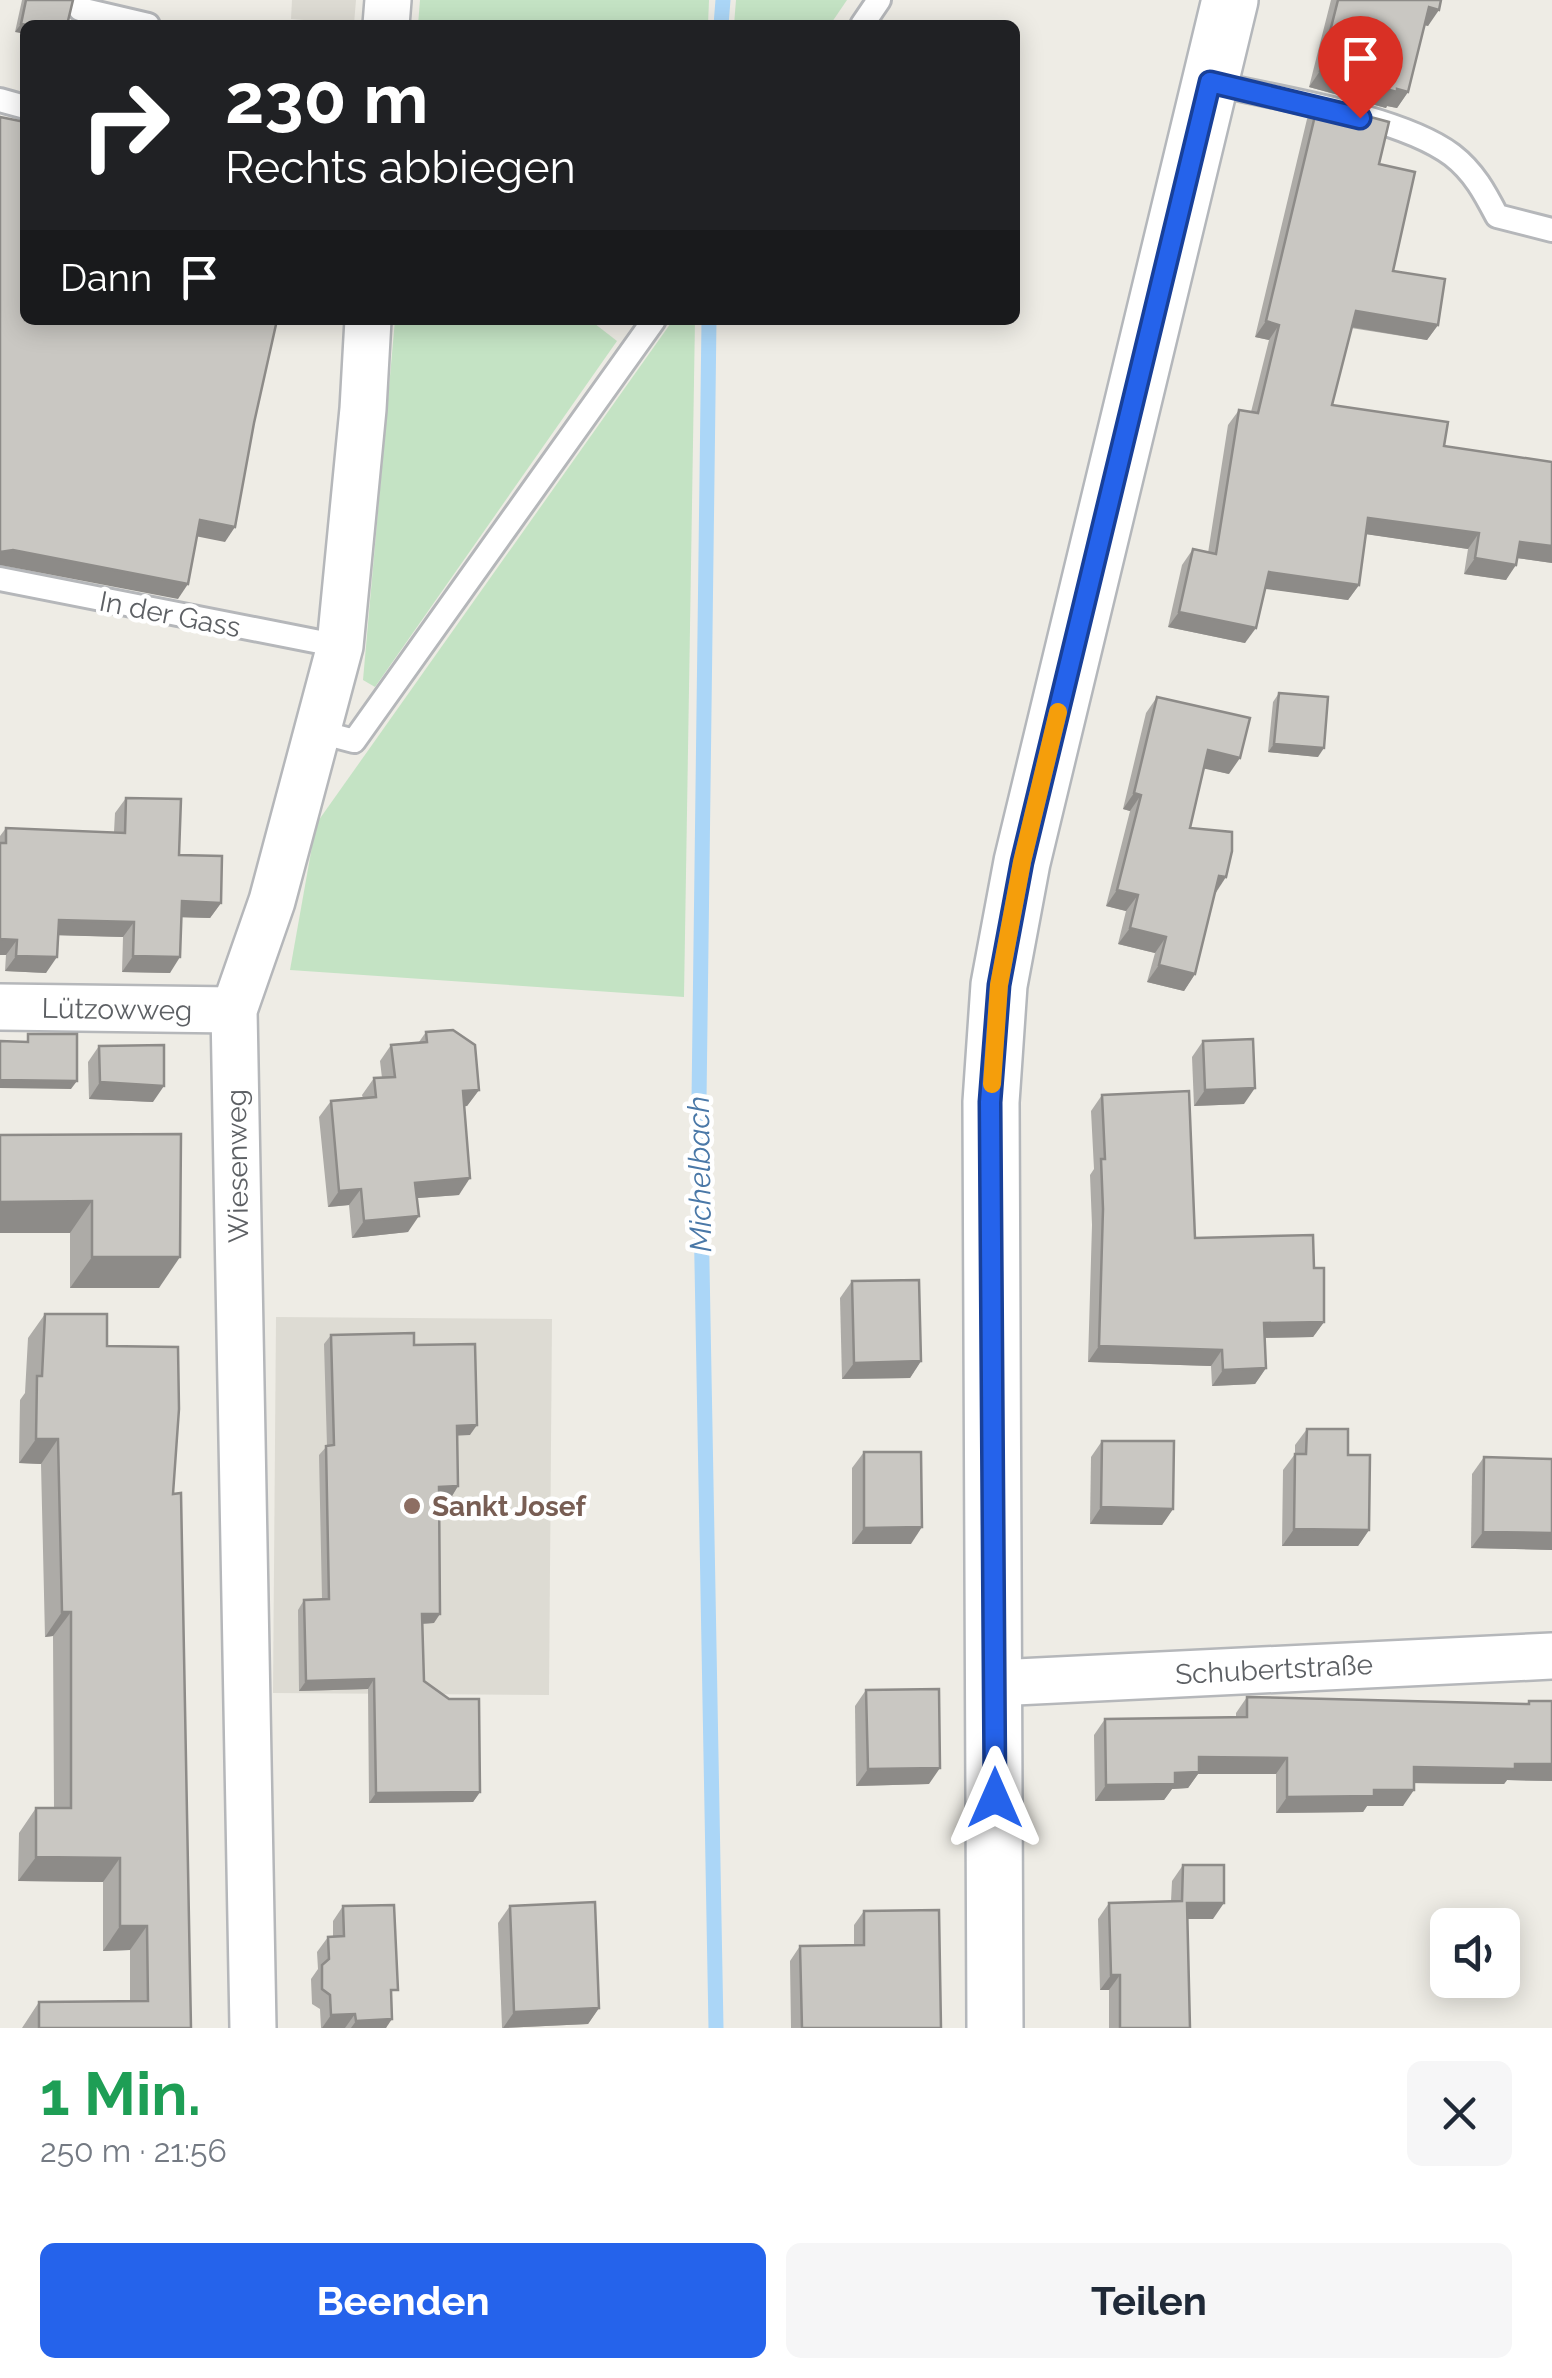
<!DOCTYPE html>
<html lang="de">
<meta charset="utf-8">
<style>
:root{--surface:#fff;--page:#f6f6f7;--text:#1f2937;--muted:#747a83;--accent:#2563eb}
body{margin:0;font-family:Raleway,sans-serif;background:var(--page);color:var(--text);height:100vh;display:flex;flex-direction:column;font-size:38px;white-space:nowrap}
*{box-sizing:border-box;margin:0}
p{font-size:32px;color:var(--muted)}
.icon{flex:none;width:55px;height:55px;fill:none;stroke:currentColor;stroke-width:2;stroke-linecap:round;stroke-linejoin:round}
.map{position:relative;height:2028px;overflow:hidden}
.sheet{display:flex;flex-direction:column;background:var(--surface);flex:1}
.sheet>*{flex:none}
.guide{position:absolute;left:20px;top:20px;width:1000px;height:305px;border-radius:15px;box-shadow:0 5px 25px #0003;background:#202124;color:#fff;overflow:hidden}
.controls{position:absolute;left:1430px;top:1908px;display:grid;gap:20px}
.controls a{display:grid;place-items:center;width:90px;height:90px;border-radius:15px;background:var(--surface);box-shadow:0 5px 25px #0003;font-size:50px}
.pin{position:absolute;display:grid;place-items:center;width:85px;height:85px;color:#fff;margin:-102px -42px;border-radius:50% 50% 50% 0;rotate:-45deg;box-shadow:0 0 10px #0007}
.pin .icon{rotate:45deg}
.me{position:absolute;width:110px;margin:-55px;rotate:0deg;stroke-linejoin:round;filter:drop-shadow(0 0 8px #0008)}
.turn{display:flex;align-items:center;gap:35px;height:210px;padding:0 40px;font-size:45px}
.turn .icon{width:130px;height:130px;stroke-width:2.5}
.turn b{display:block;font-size:70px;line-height:85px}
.then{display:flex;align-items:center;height:95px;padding:0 40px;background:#0003;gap:20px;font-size:38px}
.round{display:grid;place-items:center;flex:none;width:105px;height:105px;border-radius:15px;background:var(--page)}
.headline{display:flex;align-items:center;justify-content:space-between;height:170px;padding:0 40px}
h1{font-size:60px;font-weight:700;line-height:75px;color:#1e9e55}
.primary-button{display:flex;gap:20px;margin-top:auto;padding:20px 40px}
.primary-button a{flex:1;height:115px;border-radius:15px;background:var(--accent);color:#fff;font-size:40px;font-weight:700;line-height:115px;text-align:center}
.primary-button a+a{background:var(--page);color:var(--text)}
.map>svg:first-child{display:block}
</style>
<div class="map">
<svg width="1552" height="2028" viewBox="0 0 1552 2028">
<rect width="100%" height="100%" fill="#eeece5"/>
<!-- education -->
<g fill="#dddbd3">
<path d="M 292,0 L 356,0 L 354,24 L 291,19 Z"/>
<path d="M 276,1317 L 552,1319 L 549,1695 L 273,1693 Z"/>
</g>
<!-- green -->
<g fill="#c4e3c4">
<path d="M 420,0 L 709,0 L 708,25 L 418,25 Z"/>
<path d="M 736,0 L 847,0 L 830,25 L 734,25 Z"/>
<path d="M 395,320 L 590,320 L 617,341 L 375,687 L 363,680 Z"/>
<path d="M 673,320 L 695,320 L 684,997 L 290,970 L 316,824 Z"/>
</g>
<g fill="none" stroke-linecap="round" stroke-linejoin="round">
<!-- stream -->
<g stroke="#abd6f7" stroke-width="15">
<path d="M 721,25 L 723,0"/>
<path d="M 709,320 L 699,1101 L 716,2028"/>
</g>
<!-- service casing -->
<g stroke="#b5b7ba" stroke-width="28">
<g id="service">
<path d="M 80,9 L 148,25"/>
<path d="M 862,25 L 879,0"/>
<path d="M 1211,83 C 1277,98 1400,116 1452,155 C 1474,172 1485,193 1497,216 L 1552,230"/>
<path d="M 0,100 L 25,107"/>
<path d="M 0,579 L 340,646"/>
<path d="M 320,732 L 354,741 L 654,320"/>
</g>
</g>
<!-- minor casing -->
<g stroke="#b5b7ba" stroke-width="50">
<g id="minor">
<path d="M 386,25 L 388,0"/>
<path d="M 0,1007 L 234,1010"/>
<path d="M 995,1683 L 1552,1656"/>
<path d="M 253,2028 L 234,1010 L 272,901 L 340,646 L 363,409 L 368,320"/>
</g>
</g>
<!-- secondary casing -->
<g stroke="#b4b7bb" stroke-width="60">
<path id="secondary" d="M 995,2028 L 991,1102 L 999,985 L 1022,862 L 1230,0"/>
</g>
<!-- service -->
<use href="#service" stroke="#fff" stroke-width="22"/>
<!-- minor -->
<use href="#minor" stroke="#fff" stroke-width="45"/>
<!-- secondary -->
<use href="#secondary" stroke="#fff" stroke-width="55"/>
</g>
<!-- wall -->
<g fill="#adaba7">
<path d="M 22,0 L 73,0 L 15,32 Z"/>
<path d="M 1331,0 L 1441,0 L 1428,26 L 1424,25 L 1408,92 L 1397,108 L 1387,106 L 1386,108 L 1309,87 Z"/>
<path d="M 1318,103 L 1379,164 L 1393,271 L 1438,325 L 1427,340 L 1351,328 L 1332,405 L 1444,446 L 1552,462 L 1552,563 L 1517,558 L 1506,580 L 1464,574 L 1468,549 L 1366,534 L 1359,585 L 1348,600 L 1265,588 L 1245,643 L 1168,627 L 1182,565 L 1193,549 L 1208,553 L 1228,425 L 1239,410 L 1251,412 L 1269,340 L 1255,337 L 1307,119 Z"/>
<path d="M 1279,693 L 1318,757 L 1268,752 L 1273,702 Z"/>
<path d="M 1157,697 L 1229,774 L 1204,768 L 1190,828 L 1215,893 L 1195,974 L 1184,991 L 1147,982 L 1155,953 L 1118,944 L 1126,911 L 1106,906 L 1130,811 L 1123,809 L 1146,713 Z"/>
<path d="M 126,798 L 179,855 L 221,903 L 210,918 L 181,917 L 170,973 L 122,972 L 123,937 L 58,935 L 46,973 L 5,971 L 6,955 L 0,955 L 0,836 L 6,828 L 114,832 L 115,813 Z"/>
<path d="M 426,1032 L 479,1090 L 467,1106 L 464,1106 L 459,1195 L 417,1198 L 408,1232 L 352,1238 L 349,1205 L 328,1207 L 319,1117 L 331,1101 L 363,1098 L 362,1095 L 374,1078 L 382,1078 L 380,1061 L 391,1045 L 419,1042 Z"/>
<path d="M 1203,1041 L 1244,1104 L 1194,1106 L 1192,1057 Z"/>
<path d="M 99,1046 L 153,1102 L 89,1099 L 88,1062 Z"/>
<path d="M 1102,1095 L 1195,1238 L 1314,1268 L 1324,1322 L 1313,1337 L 1264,1338 L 1266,1368 L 1255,1384 L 1212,1386 L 1211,1366 L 1088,1362 L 1092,1225 L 1090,1175 L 1094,1169 L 1091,1111 Z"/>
<path d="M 181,1134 L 159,1288 L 70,1288 L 70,1233 L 0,1233 Z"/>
<path d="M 852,1281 L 921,1361 L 910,1378 L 842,1379 L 840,1298 Z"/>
<path d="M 45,1314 L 107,1346 L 173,1494 L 191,2028 L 22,2028 L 39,2002 L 130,2002 L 130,1950 L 103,1951 L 103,1882 L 18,1881 L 19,1833 L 36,1808 L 54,1808 L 53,1636 L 45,1637 L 41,1464 L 19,1463 L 20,1400 L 25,1393 L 28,1338 Z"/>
<path d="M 331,1335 L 414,1345 L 470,1435 L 457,1435 L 458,1486 L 452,1496 L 439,1496 L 434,1623 L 423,1624 L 424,1681 L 480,1792 L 473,1802 L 369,1803 L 368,1689 L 299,1691 L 298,1610 L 304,1600 L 322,1599 L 319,1455 L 327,1446 L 324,1344 Z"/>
<path d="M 1307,1429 L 1348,1455 L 1369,1530 L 1358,1546 L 1282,1546 L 1283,1470 L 1295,1454 L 1295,1445 Z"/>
<path d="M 1102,1441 L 1173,1509 L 1162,1525 L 1090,1524 L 1091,1457 Z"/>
<path d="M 864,1452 L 911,1544 L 852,1544 L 852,1468 Z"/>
<path d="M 1484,1457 L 1552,1459 L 1552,1550 L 1471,1548 L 1472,1474 Z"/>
<path d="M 866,1690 L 929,1784 L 856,1786 L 855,1706 Z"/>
<path d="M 1247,1697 L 1527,1704 L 1529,1701 L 1552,1701 L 1552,1781 L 1507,1780 L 1504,1784 L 1414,1783 L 1403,1806 L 1367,1806 L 1363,1812 L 1276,1813 L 1276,1774 L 1198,1774 L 1188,1788 L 1172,1789 L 1164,1800 L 1095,1801 L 1094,1735 L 1105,1719 L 1236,1717 L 1236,1713 Z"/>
<path d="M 1183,1865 L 1213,1919 L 1187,1919 L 1190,2028 L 1109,2028 L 1109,1990 L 1100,1990 L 1098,1919 L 1109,1903 L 1171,1901 L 1172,1881 Z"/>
<path d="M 343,1906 L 392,2000 L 386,2028 L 321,2028 L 320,2009 L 312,2004 L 311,1979 L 318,1969 L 317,1952 L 328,1937 L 333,1937 L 333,1921 Z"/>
<path d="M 510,1906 L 599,2008 L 588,2024 L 502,2028 L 498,1923 Z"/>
<path d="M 864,1911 L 941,2028 L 791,2028 L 790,1961 L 800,1946 L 854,1945 L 854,1925 Z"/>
</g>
<!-- shaded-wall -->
<g fill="#8d8b88">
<path d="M 1429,7 L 1439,10 L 1428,26 L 1418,23 Z"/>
<path d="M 21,24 L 29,25 L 25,25 L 25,34 L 15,32 Z"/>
<path d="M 1320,71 L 1397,89 L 1408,92 L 1397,108 L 1387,106 L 1386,108 L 1309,87 Z"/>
<path d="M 1356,311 L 1438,325 L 1427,340 L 1345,326 Z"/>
<path d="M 1266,321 L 1279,325 L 1269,340 L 1255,337 Z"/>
<path d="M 1368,518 L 1479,533 L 1468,549 L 1358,533 Z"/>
<path d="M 200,520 L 235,527 L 225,542 L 190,535 Z"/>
<path d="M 1520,542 L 1552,546 L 1552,563 L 1509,557 Z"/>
<path d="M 13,550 L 188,584 L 178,599 L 0,565 L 0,552 Z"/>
<path d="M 1475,558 L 1516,565 L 1506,580 L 1464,574 Z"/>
<path d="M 1269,572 L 1359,585 L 1348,600 L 1258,588 Z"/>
<path d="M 1179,612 L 1256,628 L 1245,643 L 1168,627 Z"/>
<path d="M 1274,744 L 1324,748 L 1318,757 L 1268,752 Z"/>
<path d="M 1208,750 L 1240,758 L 1229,774 L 1197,767 Z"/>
<path d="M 1134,793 L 1141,795 L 1130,811 L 1123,809 Z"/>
<path d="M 1219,876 L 1226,877 L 1215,894 Z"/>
<path d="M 1117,890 L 1138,895 L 1126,911 L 1106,906 Z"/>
<path d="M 182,901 L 221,903 L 210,918 L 171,917 Z"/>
<path d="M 59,920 L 134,922 L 123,937 L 48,935 Z"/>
<path d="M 1130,928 L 1166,937 L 1155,953 L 1118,944 Z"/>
<path d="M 0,939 L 17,940 L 6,955 L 0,955 Z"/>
<path d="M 16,956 L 57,957 L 46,973 L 5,971 Z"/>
<path d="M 133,956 L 180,957 L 170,973 L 122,972 Z"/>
<path d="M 1159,965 L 1195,974 L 1184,991 L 1147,982 Z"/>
<path d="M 2,1080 L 77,1081 L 71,1089 L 0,1088 L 0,1083 Z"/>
<path d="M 100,1082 L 164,1086 L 153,1102 L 89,1099 Z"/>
<path d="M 1255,1088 L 1244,1104 L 1194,1106 L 1205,1090 Z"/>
<path d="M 479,1090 L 467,1106 L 452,1108 L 463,1091 Z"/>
<path d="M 470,1178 L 459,1195 L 404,1199 L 415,1183 Z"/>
<path d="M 361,1189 L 349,1205 L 328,1207 L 339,1191 Z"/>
<path d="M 92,1201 L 70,1233 L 0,1233 L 0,1202 Z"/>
<path d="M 419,1216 L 408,1232 L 352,1238 L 364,1221 Z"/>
<path d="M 92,1257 L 180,1257 L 159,1288 L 70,1288 Z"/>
<path d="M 1324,1322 L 1313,1337 L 1253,1338 L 1264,1323 Z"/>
<path d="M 1099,1346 L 1222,1350 L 1211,1366 L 1088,1362 Z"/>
<path d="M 921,1361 L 910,1378 L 842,1379 L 854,1363 Z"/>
<path d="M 1266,1368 L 1255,1384 L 1212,1386 L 1223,1370 Z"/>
<path d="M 477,1425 L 470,1435 L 450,1436 L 457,1426 Z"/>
<path d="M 36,1439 L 58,1439 L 41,1464 L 19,1463 Z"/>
<path d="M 458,1486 L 452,1496 L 432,1496 L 439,1487 Z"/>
<path d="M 1101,1507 L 1173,1509 L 1162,1525 L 1090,1524 Z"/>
<path d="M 922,1527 L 911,1544 L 852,1544 L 864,1528 Z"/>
<path d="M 1294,1529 L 1369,1530 L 1358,1546 L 1282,1546 Z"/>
<path d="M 1483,1532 L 1552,1533 L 1552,1550 L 1471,1548 Z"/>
<path d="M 62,1612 L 71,1612 L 53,1636 L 45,1637 Z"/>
<path d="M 422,1614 L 440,1614 L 434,1623 L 416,1624 Z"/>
<path d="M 374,1679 L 368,1689 L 299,1691 L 306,1681 Z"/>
<path d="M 1199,1757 L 1287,1758 L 1276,1774 L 1198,1774 L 1188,1788 L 1172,1789 L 1164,1800 L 1095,1801 L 1106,1785 L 1175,1773 Z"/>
<path d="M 1515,1764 L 1552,1764 L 1552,1781 L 1507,1780 L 1504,1784 L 1403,1783 L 1414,1767 Z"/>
<path d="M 940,1768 L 929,1784 L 856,1786 L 868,1769 Z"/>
<path d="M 1374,1790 L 1414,1790 L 1403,1806 L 1367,1806 L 1363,1812 L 1276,1813 L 1287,1797 Z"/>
<path d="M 480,1792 L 473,1802 L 369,1803 L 376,1793 Z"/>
<path d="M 36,1857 L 120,1858 L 103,1882 L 18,1881 Z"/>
<path d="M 1187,1903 L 1224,1903 L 1213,1919 L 1176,1919 Z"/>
<path d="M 120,1926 L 147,1926 L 130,1950 L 103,1951 Z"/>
<path d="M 1111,1975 L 1120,1975 L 1109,1990 L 1100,1990 Z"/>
<path d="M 599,2008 L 588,2024 L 503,2028 L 514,2012 Z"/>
<path d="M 355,2014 L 345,2028 L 322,2028 L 331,2015 Z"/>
<path d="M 392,2019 L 386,2028 L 351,2028 L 356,2021 Z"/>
</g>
<!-- building -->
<g fill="#c9c7c2" stroke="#8d8b88" stroke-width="2.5">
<path d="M 26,0 L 73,0 L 67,25 L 29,25 L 21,24 Z"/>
<path d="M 1338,0 L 1441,0 L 1439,10 L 1429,7 L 1408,92 L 1397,89 L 1397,92 L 1320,71 Z"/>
<path d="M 1318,103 L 1389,122 L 1379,164 L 1415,172 L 1393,271 L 1445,279 L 1438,325 L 1356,311 L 1332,405 L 1448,422 L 1444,446 L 1552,462 L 1552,546 L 1520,542 L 1516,565 L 1475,558 L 1479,533 L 1368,518 L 1359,585 L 1269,572 L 1256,628 L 1179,612 L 1193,549 L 1216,554 L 1239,410 L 1258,413 L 1279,325 L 1266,321 Z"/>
<path d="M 0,117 L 25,122 L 25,320 L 277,320 L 254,423 L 235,527 L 200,520 L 188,584 L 13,550 L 0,552 Z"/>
<path d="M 1279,693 L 1328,697 L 1324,748 L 1274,744 Z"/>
<path d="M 1157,697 L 1250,718 L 1240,758 L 1208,750 L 1190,828 L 1232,832 L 1232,851 L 1226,877 L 1219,876 L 1195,974 L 1159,965 L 1166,937 L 1130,928 L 1138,895 L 1117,890 L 1141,795 L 1134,793 Z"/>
<path d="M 126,798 L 181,799 L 179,855 L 222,856 L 221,903 L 182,901 L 180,957 L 133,956 L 134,922 L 59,920 L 57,957 L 16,956 L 17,940 L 0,939 L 0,843 L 6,843 L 6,828 L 125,833 Z"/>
<path d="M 453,1030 L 475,1045 L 479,1090 L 463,1091 L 470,1178 L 415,1183 L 419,1216 L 364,1221 L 361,1189 L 339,1191 L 331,1101 L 376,1097 L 374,1078 L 395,1077 L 391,1045 L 427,1042 L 426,1032 Z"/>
<path d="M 28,1034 L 77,1034 L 77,1081 L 2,1080 L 2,1085 L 0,1085 L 0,1041 L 28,1042 Z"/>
<path d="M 1253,1039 L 1255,1088 L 1205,1090 L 1203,1041 Z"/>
<path d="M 164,1045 L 164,1086 L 100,1082 L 99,1046 Z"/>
<path d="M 1189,1091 L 1195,1238 L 1313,1235 L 1314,1268 L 1324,1268 L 1324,1322 L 1264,1323 L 1266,1368 L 1223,1370 L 1222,1350 L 1099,1346 L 1103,1209 L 1101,1159 L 1105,1159 L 1102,1095 Z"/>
<path d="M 181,1134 L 180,1257 L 92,1257 L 92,1201 L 0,1202 L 0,1135 Z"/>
<path d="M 919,1280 L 921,1361 L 854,1363 L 852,1281 Z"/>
<path d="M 45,1314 L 107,1314 L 107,1346 L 178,1347 L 179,1409 L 173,1494 L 181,1493 L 191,2028 L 39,2028 L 39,2002 L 148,2001 L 147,1926 L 120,1926 L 120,1858 L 36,1857 L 36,1808 L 71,1808 L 71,1612 L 62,1612 L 58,1439 L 36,1439 L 37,1376 L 42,1376 Z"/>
<path d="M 414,1333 L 414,1345 L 475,1344 L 477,1425 L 457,1426 L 458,1486 L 439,1487 L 440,1614 L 422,1614 L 424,1681 L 449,1699 L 479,1699 L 480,1792 L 376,1793 L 374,1679 L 306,1681 L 304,1600 L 329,1599 L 326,1446 L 334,1445 L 331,1335 Z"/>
<path d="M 1307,1429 L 1348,1429 L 1348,1455 L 1370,1455 L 1369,1530 L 1294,1529 L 1295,1454 L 1306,1454 Z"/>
<path d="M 1102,1441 L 1174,1441 L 1173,1509 L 1101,1507 Z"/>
<path d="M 864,1452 L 921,1452 L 922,1527 L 864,1528 Z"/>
<path d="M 1484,1457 L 1552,1459 L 1552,1533 L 1483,1532 Z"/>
<path d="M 939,1689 L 940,1768 L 868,1769 L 866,1690 Z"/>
<path d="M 1247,1697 L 1529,1704 L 1529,1701 L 1552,1701 L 1552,1764 L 1515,1764 L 1515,1769 L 1414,1767 L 1414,1790 L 1374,1790 L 1374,1796 L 1287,1797 L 1287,1758 L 1199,1757 L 1199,1772 L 1175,1773 L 1175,1784 L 1106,1785 L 1105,1719 L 1247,1717 Z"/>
<path d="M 1183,1865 L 1224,1865 L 1224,1903 L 1187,1903 L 1190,2028 L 1120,2028 L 1120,1975 L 1111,1975 L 1109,1903 L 1182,1901 Z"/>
<path d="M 595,1902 L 599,2008 L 514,2012 L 510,1906 Z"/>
<path d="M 394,1905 L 398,1990 L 391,1990 L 392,2019 L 356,2021 L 355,2014 L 331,2015 L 330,1995 L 322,1989 L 322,1965 L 329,1959 L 328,1937 L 344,1936 L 343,1906 Z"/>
<path d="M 939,1910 L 941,2028 L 802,2028 L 800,1946 L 864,1945 L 864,1911 Z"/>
</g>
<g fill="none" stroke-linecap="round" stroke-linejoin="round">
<!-- route casing -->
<g stroke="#184099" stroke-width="25">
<path id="route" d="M 995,1798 L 990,1102 L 999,985 L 1022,862 L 1210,82 L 1360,118"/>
</g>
<!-- route -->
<use href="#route" stroke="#2563eb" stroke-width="18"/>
<!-- slow -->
<path stroke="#f59e0b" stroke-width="18" d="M 992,1084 L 999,985 L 1022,862 L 1058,712"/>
</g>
<!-- markers -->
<circle fill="#8d6e63" stroke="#fff" stroke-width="4" cx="412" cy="1506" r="10"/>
<g text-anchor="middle" stroke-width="9" stroke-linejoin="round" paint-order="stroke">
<!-- street labels -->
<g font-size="28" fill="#5d6064" stroke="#fff">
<text transform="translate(170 614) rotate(11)" y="10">In der Gass</text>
<text transform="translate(117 1009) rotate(1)" y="10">Lützowweg</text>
<text transform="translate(237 1166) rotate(-91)" y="10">Wiesenweg</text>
<text transform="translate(1274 1669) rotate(-3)" y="10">Schubertstraße</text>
</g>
<!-- education labels -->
<g font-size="28" font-weight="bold" fill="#785e54" stroke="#fff" text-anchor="start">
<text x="432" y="1516">Sankt Josef</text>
</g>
<!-- water labels -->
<g font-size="30" font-style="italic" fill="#4a78a7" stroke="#fff">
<text transform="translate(700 1174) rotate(-91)" y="10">Michelbach</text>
</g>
</g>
</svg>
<div class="controls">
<a><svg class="icon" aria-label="sound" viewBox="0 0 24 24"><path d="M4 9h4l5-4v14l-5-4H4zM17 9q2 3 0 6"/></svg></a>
</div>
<div class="pin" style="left:1360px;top:118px;background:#d93025"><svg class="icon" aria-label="arrive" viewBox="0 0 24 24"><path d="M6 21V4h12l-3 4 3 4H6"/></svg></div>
<svg class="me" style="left:995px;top:1798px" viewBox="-20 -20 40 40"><path d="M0-17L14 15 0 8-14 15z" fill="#2563eb" stroke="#fff" stroke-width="4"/></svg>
<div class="guide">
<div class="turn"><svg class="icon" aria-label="right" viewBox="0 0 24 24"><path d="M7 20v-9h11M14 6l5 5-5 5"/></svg><div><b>230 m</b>Rechts abbiegen</div></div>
<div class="then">Dann<svg class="icon" aria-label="arrive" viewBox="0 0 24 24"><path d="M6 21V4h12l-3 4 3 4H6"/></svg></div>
</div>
</div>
<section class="sheet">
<div class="headline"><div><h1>1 Min.</h1><p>250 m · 21:56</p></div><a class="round"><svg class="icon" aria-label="close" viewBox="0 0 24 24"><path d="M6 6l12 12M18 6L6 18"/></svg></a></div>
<div class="primary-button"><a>Beenden</a><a>Teilen</a></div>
</section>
